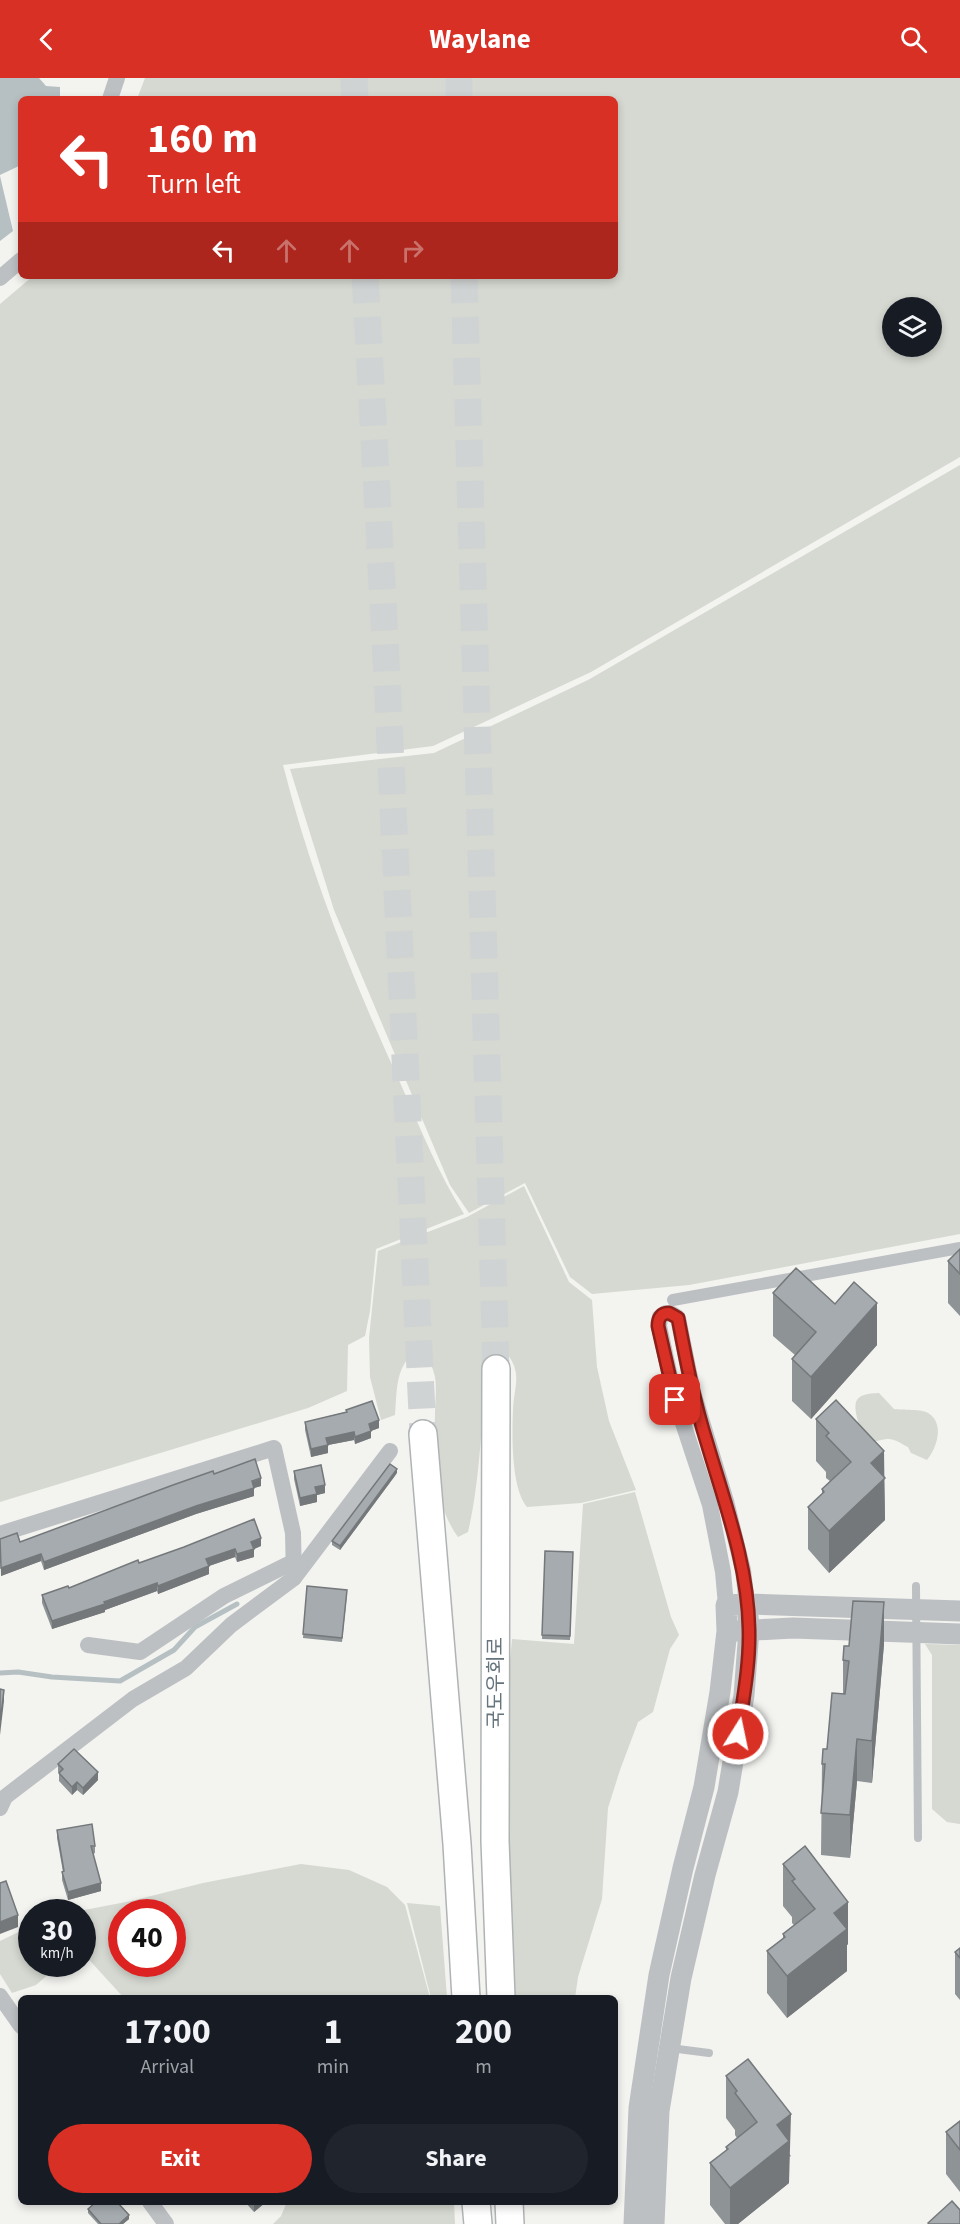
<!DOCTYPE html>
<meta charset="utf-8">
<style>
:root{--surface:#171b24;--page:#20242c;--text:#f1f3f6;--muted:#9ea1a6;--accent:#d93025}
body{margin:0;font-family:"Source Sans 3","Noto Sans KR",sans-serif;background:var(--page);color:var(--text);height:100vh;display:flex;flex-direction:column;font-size:22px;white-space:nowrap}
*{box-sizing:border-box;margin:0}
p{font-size:20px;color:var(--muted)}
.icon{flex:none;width:33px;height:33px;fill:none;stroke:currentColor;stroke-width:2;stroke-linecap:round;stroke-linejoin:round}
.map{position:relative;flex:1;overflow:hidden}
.side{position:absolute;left:18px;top:1917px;width:600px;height:210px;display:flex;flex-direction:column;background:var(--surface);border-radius:9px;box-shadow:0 3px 9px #0003}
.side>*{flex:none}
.top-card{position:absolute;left:18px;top:18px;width:600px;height:183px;border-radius:9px;box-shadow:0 3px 9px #0003;background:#d93025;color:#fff;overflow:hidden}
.buttons{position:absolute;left:882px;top:219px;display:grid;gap:12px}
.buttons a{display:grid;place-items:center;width:60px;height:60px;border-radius:50%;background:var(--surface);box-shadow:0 3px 9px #0003;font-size:30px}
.speed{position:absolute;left:18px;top:1821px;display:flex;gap:12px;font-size:30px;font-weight:700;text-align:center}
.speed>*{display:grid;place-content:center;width:78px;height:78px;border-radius:50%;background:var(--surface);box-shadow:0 3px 9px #0003;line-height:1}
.speed small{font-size:15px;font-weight:400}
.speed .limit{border:9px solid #d22;background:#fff;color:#111}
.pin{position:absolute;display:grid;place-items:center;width:51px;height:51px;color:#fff;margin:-26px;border-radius:12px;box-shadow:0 3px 9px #0006}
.me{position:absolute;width:66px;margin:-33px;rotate:10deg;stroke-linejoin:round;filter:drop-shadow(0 0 4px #0008)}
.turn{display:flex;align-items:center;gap:21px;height:126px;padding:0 30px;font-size:27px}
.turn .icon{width:78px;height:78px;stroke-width:2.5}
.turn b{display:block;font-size:42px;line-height:51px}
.lanes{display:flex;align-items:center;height:57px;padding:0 30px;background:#0003;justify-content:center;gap:30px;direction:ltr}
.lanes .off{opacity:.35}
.eta{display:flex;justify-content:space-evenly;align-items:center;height:102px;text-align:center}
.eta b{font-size:36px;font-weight:700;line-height:42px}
.primary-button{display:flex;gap:12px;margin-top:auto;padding:12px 30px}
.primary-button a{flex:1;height:69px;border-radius:36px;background:var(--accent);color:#fff;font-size:24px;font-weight:700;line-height:69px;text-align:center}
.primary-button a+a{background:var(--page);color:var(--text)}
header{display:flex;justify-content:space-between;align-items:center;height:78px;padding:0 30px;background:var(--accent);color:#fff;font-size:27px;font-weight:700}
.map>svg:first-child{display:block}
</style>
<header><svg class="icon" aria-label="back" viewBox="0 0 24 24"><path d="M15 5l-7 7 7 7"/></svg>Waylane<svg class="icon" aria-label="search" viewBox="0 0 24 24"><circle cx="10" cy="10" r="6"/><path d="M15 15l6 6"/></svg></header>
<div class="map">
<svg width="960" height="2146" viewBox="0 0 960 2146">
<rect width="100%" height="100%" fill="#f3f3f0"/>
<!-- green -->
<g fill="#d5d9d1" fill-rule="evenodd">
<path d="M 145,0 L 960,0 L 960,379 L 591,594 L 433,668 L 283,687 C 311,798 354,905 402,1009 C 421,1052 439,1097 464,1136 L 376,1171 L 370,1233 L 365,1258 L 348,1267 L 347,1313 L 308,1330 L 0,1424 L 0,226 L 33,198 L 615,198 L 615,21 L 137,21 ZM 892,230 L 932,230 L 932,268 L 892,268 Z"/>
<path d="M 960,387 L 960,1156 L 689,1207 L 592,1216 L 570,1199 L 525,1105 L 469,1135 L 450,1107 L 334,832 L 290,691 L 434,675 L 588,602 Z"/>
<path d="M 524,1108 L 569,1204 L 592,1222 L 597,1289 L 609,1343 L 636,1412 L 581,1425 L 527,1429 C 511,1410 512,1357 513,1332 C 514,1307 523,1296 506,1274 L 491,1276 C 482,1292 485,1308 484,1325 C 480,1368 478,1412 468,1454 L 458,1459 C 433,1425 434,1377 435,1336 C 435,1324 437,1310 435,1299 C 432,1286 428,1279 417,1273 C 395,1287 397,1313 395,1337 L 381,1342 L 370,1299 L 369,1260 L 378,1173 L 467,1139 Z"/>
<path d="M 879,1315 L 894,1331 C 902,1332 922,1331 928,1335 C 945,1345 937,1370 927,1382 L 911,1375 L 908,1369 C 902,1366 894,1360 887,1361 C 879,1362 872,1366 865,1360 C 859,1356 859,1350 858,1343 C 852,1321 856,1316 879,1315 Z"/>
<path d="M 635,1414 L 671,1539 L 679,1557 L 670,1571 L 653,1634 L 638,1644 L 620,1692 L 608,1730 L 602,1821 L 578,1899 L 575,1920 L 513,1920 L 506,1627 L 512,1561 L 574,1566 L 583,1426 Z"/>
<path d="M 925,1566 L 960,1567 L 960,1746 L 947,1744 L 932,1731 L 932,1577 Z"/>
<path d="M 301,1786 L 349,1792 L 387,1809 L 405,1827 L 430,1920 L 124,1920 L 83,1875 L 82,1834 L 74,1834 L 131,1823 L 203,1805 ZM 172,1834 L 172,1886 L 122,1886 L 122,1834 Z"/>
<path d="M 407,1825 L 440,1828 L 447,1920 L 431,1920 Z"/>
<path d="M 31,1848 L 32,1886 L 60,1886 L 36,1907 L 12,1915 L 0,1896 L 0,1863 Z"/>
<path d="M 287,2124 L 454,2124 L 455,2146 L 273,2146 L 281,2138 Z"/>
</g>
<!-- water -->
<g fill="#b6c0c3">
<path d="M 0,0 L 39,0 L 46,8 L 60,9 L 60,21 L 21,21 L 21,87 L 0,97 Z"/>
<path d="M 0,98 L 13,153 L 0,163 Z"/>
</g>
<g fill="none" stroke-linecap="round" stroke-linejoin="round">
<!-- stream -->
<path stroke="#b6c0c3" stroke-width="5" d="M 0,1595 L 18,1594 L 52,1599 L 120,1603 L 174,1572 L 195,1549 L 237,1526"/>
<!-- trunk-tunnel -->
<g stroke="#d0d3d3" stroke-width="27" stroke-dasharray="27 14" stroke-linecap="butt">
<path d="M 354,0 L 355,21"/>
<path d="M 459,0 L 459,21"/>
<path d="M 365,198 L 385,561 L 423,1356"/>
<path d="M 464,198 L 496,1291"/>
</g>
<!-- trunk casing -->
<g stroke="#b0b3b5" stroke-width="30">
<g id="trunk">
<path d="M 496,1291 L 495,1763 L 501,1920"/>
<path d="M 423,1356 L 457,1766 L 466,1920"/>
<path d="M 476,2124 L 478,2146"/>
<path d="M 509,2124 L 510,2146"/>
</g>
</g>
<!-- service -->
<g stroke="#bdc0c3" stroke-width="8">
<path d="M 916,1508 L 918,1760"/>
<path d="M 670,1970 L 709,1975"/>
</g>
<!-- pedestrian -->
<path stroke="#bdc0c3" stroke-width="12" d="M 673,1222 L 960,1170"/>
<!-- minor -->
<g stroke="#bdc0c3" stroke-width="16">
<path d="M 110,21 L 117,0"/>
<path d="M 0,200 L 21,182"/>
<path d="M 0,1456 L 274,1370 L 293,1455 L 294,1500"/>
<path d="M 726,1527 L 723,1494 L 710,1427 L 675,1321 L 659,1248 L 660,1239 L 666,1235 L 672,1236 L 678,1240 L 693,1314 L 726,1423 L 743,1492 L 747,1526"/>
<path d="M 88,1567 L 140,1574 L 224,1518 L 293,1484"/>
<path d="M 0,1730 L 5,1719 L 133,1621 L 186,1590 L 231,1547 L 294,1500 L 390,1373"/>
<path d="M 0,1918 L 21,1948"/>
<path d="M 150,2124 L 166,2146"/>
</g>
<!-- tertiary -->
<g stroke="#bdc0c3" stroke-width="21">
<path d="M 736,1553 L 793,1550 L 960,1556"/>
<path d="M 634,2146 L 639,2030 L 659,1897 L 683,1790 L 704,1709 L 720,1614 L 727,1553 L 726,1527 L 747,1526 L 960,1533"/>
<path d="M 654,2146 L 659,2033 L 681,1900 L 705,1797 L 728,1714 L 744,1617 L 749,1552 L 747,1526"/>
</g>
<!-- trunk -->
<use href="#trunk" stroke="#fff" stroke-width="27"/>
</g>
<!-- wall -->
<g fill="#8e9396">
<path d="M 960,1171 L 960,1238 L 948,1225 L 948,1183 Z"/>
<path d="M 773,1215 L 877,1267 L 811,1341 L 792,1323 L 792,1281 L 795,1277 L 773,1258 Z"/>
<path d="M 346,1332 L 379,1350 L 371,1353 L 371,1360 L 355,1366 L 354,1362 L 328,1367 L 328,1375 L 311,1379 L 305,1352 L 305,1344 L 346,1334 Z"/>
<path d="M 816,1341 L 884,1399 L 885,1442 L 829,1495 L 808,1471 L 808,1429 L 822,1416 L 822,1411 L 830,1403 L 826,1400 L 826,1394 L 816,1383 Z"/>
<path d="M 294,1393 L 325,1415 L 317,1417 L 317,1424 L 300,1428 L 294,1401 Z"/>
<path d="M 397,1395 L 340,1472 L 332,1467 L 332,1463 Z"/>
<path d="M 214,1396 L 261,1408 L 254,1410 L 254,1418 L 196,1436 L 44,1492 L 41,1483 L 1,1498 L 0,1461 L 20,1464 Z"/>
<path d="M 261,1468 L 254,1471 L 254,1479 L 237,1484 L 235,1479 L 209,1488 L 209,1496 L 158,1516 L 157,1513 L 105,1532 L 105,1534 L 52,1551 L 42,1525 L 42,1517 L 69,1510 L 139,1485 Z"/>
<path d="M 545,1473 L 573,1474 L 570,1562 L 542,1561 Z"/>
<path d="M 307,1508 L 347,1516 L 342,1564 L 303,1560 Z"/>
<path d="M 884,1566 L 872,1705 L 857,1703 L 850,1780 L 821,1777 L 822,1686 L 843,1616 L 843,1582 L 849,1568 Z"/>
<path d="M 58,1686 L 98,1702 L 83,1717 L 77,1712 L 72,1717 L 59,1703 L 59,1695 L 58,1694 Z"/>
<path d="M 57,1752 L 95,1768 L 95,1775 L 93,1776 L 101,1813 L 68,1822 L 62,1802 L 62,1794 L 63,1794 L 57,1760 Z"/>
<path d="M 783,1786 L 848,1866 L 847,1867 L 847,1893 L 787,1940 L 767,1915 L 767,1873 L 783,1861 L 783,1856 L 794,1847 L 792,1845 L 792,1839 L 783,1828 Z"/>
<path d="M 960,1870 L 960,1922 L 955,1916 L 955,1874 Z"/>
<path d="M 726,1998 L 791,2078 L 789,2079 L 789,2105 L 738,2146 L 725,2146 L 710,2127 L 710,2085 L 726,2073 L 726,2069 L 737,2060 L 735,2057 L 735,2052 L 726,2040 Z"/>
<path d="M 960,2043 L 960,2114 L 946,2096 L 946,2054 Z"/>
<path d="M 245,2124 L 266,2124 L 254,2134 Z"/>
<path d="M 88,2131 L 129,2141 L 123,2146 L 98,2146 L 88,2135 Z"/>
</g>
<!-- shaded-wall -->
<g fill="#74787a">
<path d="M 877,1225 L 877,1267 L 811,1341 L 811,1299 Z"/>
<path d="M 379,1342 L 379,1350 L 371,1353 L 371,1360 L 355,1366 L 355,1359 L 369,1346 Z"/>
<path d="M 354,1354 L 354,1362 L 328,1367 L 328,1375 L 311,1379 L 311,1371 L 326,1360 Z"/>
<path d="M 884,1373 L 885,1442 L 829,1495 L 829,1453 L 871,1385 Z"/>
<path d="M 397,1391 L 397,1395 L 340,1472 L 340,1468 Z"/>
<path d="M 261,1400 L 261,1408 L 254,1410 L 254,1418 L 196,1436 L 44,1492 L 44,1484 Z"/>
<path d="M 325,1407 L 325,1415 L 317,1417 L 317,1424 L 300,1428 L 300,1420 L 315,1409 Z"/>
<path d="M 261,1460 L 261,1468 L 254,1471 L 254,1479 L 237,1484 L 237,1476 L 251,1464 Z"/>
<path d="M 235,1471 L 235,1479 L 209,1488 L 209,1496 L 158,1516 L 158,1508 L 206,1481 Z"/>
<path d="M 41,1476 L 41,1483 L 1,1498 L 1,1490 Z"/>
<path d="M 157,1505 L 157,1513 L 105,1532 L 105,1534 L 52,1551 L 52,1543 Z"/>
<path d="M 884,1524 L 884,1566 L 872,1705 L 872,1663 Z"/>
<path d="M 4,1612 L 4,1623 L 0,1657 L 0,1645 Z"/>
<path d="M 857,1661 L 857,1703 L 850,1780 L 850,1737 Z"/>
<path d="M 98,1694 L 98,1702 L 83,1717 L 83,1710 Z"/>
<path d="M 77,1704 L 77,1712 L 72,1717 L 72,1709 Z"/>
<path d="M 101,1805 L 101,1813 L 68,1822 L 68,1814 Z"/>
<path d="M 848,1824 L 848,1866 L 847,1867 L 847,1893 L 787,1940 L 787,1898 L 834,1835 Z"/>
<path d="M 18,1837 L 18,1849 L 0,1856 L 0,1844 Z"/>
<path d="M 791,2036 L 789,2105 L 738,2146 L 730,2146 L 730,2110 L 777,2047 Z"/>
<path d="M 256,2124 L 266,2124 L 254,2134 L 254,2126 Z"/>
<path d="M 129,2137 L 129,2141 L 123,2146 L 119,2146 Z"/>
</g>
<!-- building -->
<g fill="#a5abaf" stroke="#74787a" stroke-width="1.5">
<path d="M 960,1171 L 960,1196 L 948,1183 Z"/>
<path d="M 796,1190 L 835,1226 L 854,1204 L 877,1225 L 811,1299 L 792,1281 L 816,1254 L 773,1215 Z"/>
<path d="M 836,1322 L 884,1373 L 871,1385 L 885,1400 L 829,1453 L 808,1429 L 824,1414 L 822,1411 L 851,1384 L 826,1358 L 829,1355 L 816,1341 Z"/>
<path d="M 372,1323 L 379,1342 L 369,1346 L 371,1353 L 355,1359 L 354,1354 L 326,1360 L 328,1367 L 311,1371 L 305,1344 L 347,1334 L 346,1332 Z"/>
<path d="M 255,1381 L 261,1400 L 252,1403 L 254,1410 L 196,1428 L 44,1484 L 41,1476 L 1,1490 L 0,1461 L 17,1455 L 20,1464 L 173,1407 L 213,1393 L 214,1396 Z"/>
<path d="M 390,1386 L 397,1391 L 340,1468 L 332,1463 Z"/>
<path d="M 321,1387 L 325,1407 L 315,1409 L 317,1416 L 300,1420 L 294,1393 Z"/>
<path d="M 254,1441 L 261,1460 L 251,1464 L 254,1471 L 237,1476 L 235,1471 L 206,1481 L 209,1488 L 158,1508 L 157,1505 L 104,1524 L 105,1526 L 52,1543 L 42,1517 L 68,1508 L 69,1510 L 138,1482 L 139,1485 L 184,1469 Z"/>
<path d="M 545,1473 L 573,1474 L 570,1558 L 542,1557 Z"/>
<path d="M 307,1508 L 347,1512 L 342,1560 L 303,1556 Z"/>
<path d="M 853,1523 L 884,1524 L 872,1663 L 857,1661 L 850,1737 L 821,1735 L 825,1686 L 822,1686 L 823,1671 L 827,1671 L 832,1615 L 845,1616 L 849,1583 L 843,1582 L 844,1568 L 849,1568 Z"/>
<path d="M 0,1611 L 4,1612 L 0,1645 Z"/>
<path d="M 74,1671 L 98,1694 L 83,1710 L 77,1704 L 72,1709 L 59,1695 L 63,1691 L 58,1686 Z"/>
<path d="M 92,1746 L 95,1768 L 91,1768 L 101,1805 L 68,1814 L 62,1794 L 64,1793 L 57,1752 Z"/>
<path d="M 805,1768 L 848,1824 L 834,1835 L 847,1851 L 787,1898 L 767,1873 L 785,1859 L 783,1856 L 815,1831 L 792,1803 L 795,1801 L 783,1786 Z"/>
<path d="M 6,1803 L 18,1837 L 0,1844 L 0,1805 Z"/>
<path d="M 960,1870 L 960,1880 L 955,1874 Z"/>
<path d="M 748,1981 L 791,2036 L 777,2047 L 789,2063 L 730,2110 L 710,2085 L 728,2071 L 726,2069 L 757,2044 L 735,2015 L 737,2013 L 726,1998 Z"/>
<path d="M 960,2043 L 960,2072 L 946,2054 Z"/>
<path d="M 952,2123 L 960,2132 L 960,2146 L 929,2146 L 928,2145 Z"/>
<path d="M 96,2124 L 117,2124 L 129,2137 L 119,2146 L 101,2146 L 88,2131 Z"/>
</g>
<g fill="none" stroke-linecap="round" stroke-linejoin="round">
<!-- route casing -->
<g stroke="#8d1f18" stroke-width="15">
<path id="route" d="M 675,1322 L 658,1248 C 658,1240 661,1235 669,1235 L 678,1240 C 686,1282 694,1324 707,1365 C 725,1426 748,1487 749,1551 C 750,1586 743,1622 738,1656"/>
</g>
<!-- route -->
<use href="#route" stroke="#d93025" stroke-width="10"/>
</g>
<g text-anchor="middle" stroke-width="6" stroke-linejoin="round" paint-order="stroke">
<!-- street labels -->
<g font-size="20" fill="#66747d" stroke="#fff">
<text transform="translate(495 1605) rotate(-90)" y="7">국도우회로</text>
</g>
</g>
</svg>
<div class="buttons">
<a><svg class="icon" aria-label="layers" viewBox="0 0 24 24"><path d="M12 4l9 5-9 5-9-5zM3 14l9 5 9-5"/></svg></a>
</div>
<div class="speed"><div>30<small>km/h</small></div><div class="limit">40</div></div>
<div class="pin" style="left:675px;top:1322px;background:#d93025"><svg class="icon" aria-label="arrive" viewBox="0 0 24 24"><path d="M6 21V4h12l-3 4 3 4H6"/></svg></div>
<svg class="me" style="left:738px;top:1656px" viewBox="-20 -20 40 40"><circle r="17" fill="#d93025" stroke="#fff" stroke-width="3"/><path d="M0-11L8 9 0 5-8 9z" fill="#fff"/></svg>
<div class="top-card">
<div class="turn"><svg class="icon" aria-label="left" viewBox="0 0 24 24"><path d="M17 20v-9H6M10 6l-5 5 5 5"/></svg><div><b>160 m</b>Turn left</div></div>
<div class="lanes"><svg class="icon" aria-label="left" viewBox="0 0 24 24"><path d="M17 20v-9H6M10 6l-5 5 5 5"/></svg><svg class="icon off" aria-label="ahead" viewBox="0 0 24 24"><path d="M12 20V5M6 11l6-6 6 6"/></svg><svg class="icon off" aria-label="ahead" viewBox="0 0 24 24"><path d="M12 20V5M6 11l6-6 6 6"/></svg><svg class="icon off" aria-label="right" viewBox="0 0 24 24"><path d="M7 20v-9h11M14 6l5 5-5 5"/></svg></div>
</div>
<section class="side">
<div class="eta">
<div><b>17:00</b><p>Arrival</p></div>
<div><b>1</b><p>min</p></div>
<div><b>200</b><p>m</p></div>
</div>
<div class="primary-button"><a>Exit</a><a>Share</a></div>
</section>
</div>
